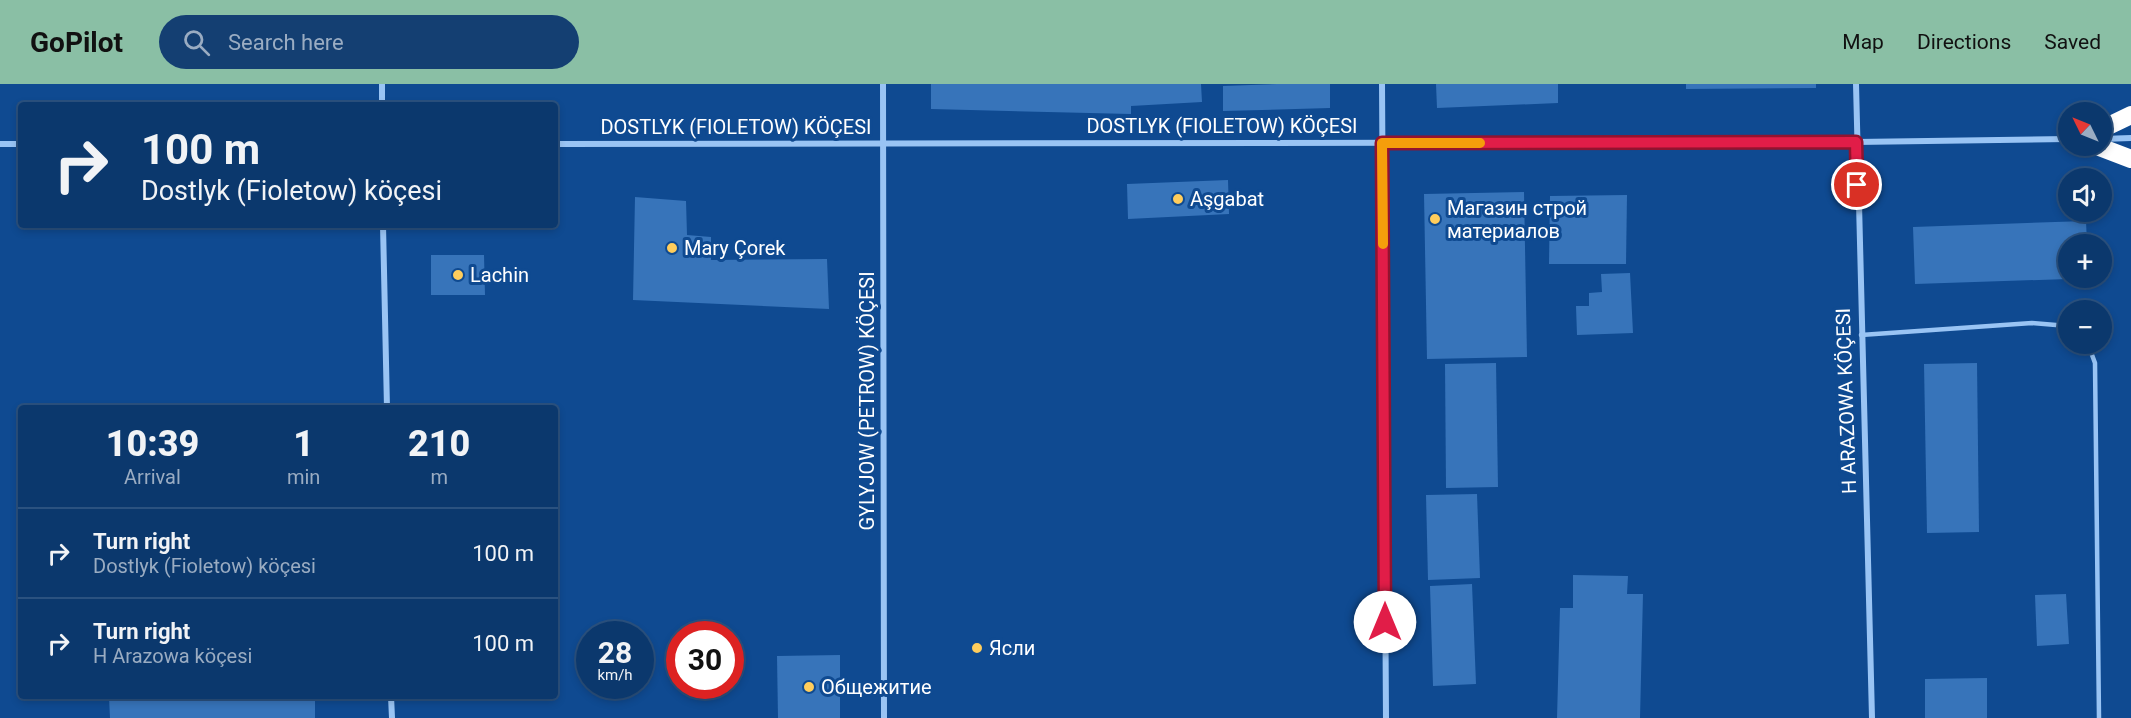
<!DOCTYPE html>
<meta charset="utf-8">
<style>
:root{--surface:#0b386d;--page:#143f72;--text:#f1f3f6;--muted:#9aacc2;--line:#2b5280;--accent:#8abfa5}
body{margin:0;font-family:Roboto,sans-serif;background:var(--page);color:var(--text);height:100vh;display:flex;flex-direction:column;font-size:22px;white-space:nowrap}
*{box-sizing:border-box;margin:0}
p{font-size:20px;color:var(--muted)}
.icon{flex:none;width:33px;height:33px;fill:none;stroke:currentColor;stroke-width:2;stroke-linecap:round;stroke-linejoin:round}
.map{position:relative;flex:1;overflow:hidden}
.drawer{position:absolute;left:18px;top:321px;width:540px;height:294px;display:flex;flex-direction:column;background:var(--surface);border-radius:6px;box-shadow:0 3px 9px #0003,0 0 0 2px var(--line)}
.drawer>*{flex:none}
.hud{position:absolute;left:18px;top:18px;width:540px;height:126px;border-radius:6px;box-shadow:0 3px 9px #0003,0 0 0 2px var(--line);background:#0b386d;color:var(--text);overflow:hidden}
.needle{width:39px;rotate:313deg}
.buttons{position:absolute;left:2058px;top:18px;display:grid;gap:12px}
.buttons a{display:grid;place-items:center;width:54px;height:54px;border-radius:50%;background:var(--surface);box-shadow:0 3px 9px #0003,0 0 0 2px var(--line);font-size:30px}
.speed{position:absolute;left:576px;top:537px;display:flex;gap:12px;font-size:30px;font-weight:700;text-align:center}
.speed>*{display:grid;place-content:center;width:78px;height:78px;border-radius:50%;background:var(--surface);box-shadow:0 3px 9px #0003,0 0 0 2px var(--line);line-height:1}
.speed small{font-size:15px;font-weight:400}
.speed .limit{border:9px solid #d22;background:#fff;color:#111}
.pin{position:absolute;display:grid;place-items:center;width:51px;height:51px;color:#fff;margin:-26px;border:3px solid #fff;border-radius:50%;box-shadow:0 2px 6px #0007}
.me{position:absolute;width:66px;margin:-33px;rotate:0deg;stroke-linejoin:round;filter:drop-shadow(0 0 4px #0008)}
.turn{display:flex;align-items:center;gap:21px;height:126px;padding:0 24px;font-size:27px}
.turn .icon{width:78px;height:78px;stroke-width:2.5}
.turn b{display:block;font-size:42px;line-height:51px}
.eta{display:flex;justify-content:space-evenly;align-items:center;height:102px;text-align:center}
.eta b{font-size:36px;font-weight:800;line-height:42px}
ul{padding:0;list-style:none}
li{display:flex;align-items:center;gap:18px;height:90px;padding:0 24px;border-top:2px solid var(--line)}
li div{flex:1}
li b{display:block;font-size:22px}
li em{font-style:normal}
header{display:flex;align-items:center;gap:36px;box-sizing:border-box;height:84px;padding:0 30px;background:var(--accent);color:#111}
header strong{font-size:28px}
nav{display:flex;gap:33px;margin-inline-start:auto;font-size:21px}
.search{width:420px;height:54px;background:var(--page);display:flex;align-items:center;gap:15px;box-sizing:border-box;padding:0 21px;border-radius:33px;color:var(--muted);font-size:22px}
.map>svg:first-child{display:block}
</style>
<header>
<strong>GoPilot</strong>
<div class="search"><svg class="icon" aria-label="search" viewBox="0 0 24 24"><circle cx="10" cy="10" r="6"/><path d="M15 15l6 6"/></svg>Search here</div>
<nav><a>Map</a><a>Directions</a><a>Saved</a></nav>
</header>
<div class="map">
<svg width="2131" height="634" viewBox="0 0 2131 634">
<rect width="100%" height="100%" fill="#0f4a91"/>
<!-- building -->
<g fill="#3774ba">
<path d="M 931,0 L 1201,0 L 1202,18 L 1131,22 L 1131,30 L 931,25 Z"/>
<path d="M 1277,0 L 1330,0 L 1330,24 L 1223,27 L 1223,2 Z"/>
<path d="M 1436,0 L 1558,0 L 1558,19 L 1437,24 Z"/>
<path d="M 1686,0 L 1816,0 L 1816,4 L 1686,5 Z"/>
<path d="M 1228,96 L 1229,130 L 1128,135 L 1127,100 Z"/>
<path d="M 1524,108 L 1527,273 L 1427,275 L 1424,110 Z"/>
<path d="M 1627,111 L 1626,180 L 1549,180 L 1550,112 Z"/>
<path d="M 635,113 L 686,117 L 687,151 L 711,153 L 711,176 L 827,175 L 829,225 L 633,216 Z"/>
<path d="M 2086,137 L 2087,160 L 2068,160 L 2068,195 L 1915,200 L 1913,143 Z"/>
<path d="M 431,171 L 484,171 L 485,211 L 431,211 Z"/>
<path d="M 1630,189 L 1633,249 L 1577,251 L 1576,222 L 1589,222 L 1589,209 L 1602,208 L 1601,190 Z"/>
<path d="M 1496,279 L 1498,403 L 1446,404 L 1445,280 Z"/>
<path d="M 1977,279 L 1979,448 L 1927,449 L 1924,280 Z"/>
<path d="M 1477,410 L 1480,494 L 1428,496 L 1426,411 Z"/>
<path d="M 1573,491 L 1628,492 L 1627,510 L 1643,510 L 1640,634 L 1557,634 L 1560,524 L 1573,524 Z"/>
<path d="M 1472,500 L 1476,600 L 1433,602 L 1430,502 Z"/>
<path d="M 2066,510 L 2069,560 L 2037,562 L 2035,511 Z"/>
<path d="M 840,571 L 840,634 L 778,634 L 777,572 Z"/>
<path d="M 1987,594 L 1987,634 L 1925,634 L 1925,595 Z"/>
<path d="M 109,613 L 315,615 L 315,634 L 110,634 Z"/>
</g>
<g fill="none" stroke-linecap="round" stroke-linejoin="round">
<!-- lane -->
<g stroke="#99c4f4" stroke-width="4.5">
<path d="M 1861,251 L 2032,239 L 2068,242"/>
<path d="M 2088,260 L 2095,279 L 2099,634"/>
</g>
<!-- street -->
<g stroke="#99c4f4" stroke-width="6">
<path d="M 382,0 L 382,21"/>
<path d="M 883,0 L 884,634"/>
<path d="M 1382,0 L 1386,634"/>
<path d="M 1856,0 L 1872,634"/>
<path d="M 2102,55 L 2131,54"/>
<path d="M 0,60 L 21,60"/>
<path d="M 555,60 L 1856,58 L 2068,55"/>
<path d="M 383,141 L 387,324"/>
<path d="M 391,612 L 392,634"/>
</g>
<!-- highway -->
<g stroke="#fff" stroke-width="18">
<path d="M 2102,45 L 2131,31"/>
<path d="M 2097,62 L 2131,75"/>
</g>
</g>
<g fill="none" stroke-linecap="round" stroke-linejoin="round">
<!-- route casing -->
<g stroke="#92132f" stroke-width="15">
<path id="route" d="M 1385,538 L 1382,59 L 1856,58 L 1857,101"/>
</g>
<!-- route -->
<use href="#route" stroke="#e11d48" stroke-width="10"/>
<!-- slow -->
<path stroke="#f59e0b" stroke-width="10" d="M 1383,160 L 1382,59 L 1480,59"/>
</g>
<!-- markers -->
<g fill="#ffcd5c" stroke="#0f4a91" stroke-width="2">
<circle cx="1178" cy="115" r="6"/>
<circle cx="1435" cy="135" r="6"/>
<circle cx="672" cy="164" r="6"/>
<circle cx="458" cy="191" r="6"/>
<circle cx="977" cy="564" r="6"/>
<circle cx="809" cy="603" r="6"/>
</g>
<g text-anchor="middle" stroke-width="6" stroke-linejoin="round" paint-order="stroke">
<!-- street labels -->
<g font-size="20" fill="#fff" stroke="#0f4a91">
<text x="1222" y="49">DOSTLYK (FIOLETOW) KÖÇESI</text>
<text x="736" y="50">DOSTLYK (FIOLETOW) KÖÇESI</text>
<text transform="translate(867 317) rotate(-90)" y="7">GYLYJOW (PETROW) KÖÇESI</text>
<text transform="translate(1846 317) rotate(-92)" y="7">H ARAZOWA KÖÇESI</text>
</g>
<!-- poi labels -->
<g font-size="20" fill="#fff" stroke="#0f4a91" text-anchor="start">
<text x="1190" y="122">Aşgabat</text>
<text x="1447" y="131">Магазин строй<tspan x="1447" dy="23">материалов</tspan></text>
<text x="684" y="171">Mary Çorek</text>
<text x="470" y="198">Lachin</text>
<text x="989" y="571">Ясли</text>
<text x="821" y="610">Общежитие</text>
</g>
</g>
</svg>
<div class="buttons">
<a><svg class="needle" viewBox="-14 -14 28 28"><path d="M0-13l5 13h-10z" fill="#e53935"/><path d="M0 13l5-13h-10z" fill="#9aacc2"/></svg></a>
<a><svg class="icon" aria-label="sound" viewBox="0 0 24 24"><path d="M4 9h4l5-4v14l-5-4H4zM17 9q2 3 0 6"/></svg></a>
<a>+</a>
<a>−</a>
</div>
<div class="speed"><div>28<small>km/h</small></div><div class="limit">30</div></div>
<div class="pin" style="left:1857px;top:101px;background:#d93025"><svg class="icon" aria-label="arrive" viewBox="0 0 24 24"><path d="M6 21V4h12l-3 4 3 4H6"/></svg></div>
<svg class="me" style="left:1385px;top:538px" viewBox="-20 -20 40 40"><circle r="19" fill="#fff"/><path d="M0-13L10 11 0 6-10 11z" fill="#e11d48"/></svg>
<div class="hud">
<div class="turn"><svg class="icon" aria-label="right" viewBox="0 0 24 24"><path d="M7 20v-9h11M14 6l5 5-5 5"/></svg><div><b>100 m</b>Dostlyk (Fioletow) köçesi</div></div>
</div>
<section class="drawer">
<div class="eta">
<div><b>10:39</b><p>Arrival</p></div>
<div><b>1</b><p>min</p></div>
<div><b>210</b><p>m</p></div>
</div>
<ul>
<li><svg class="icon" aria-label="right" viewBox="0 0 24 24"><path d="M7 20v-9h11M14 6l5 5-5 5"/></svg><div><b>Turn right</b><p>Dostlyk (Fioletow) köçesi</p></div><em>100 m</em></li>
<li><svg class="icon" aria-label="right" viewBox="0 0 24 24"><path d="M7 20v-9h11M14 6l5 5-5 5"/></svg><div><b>Turn right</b><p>H Arazowa köçesi</p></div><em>100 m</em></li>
</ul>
</section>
</div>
